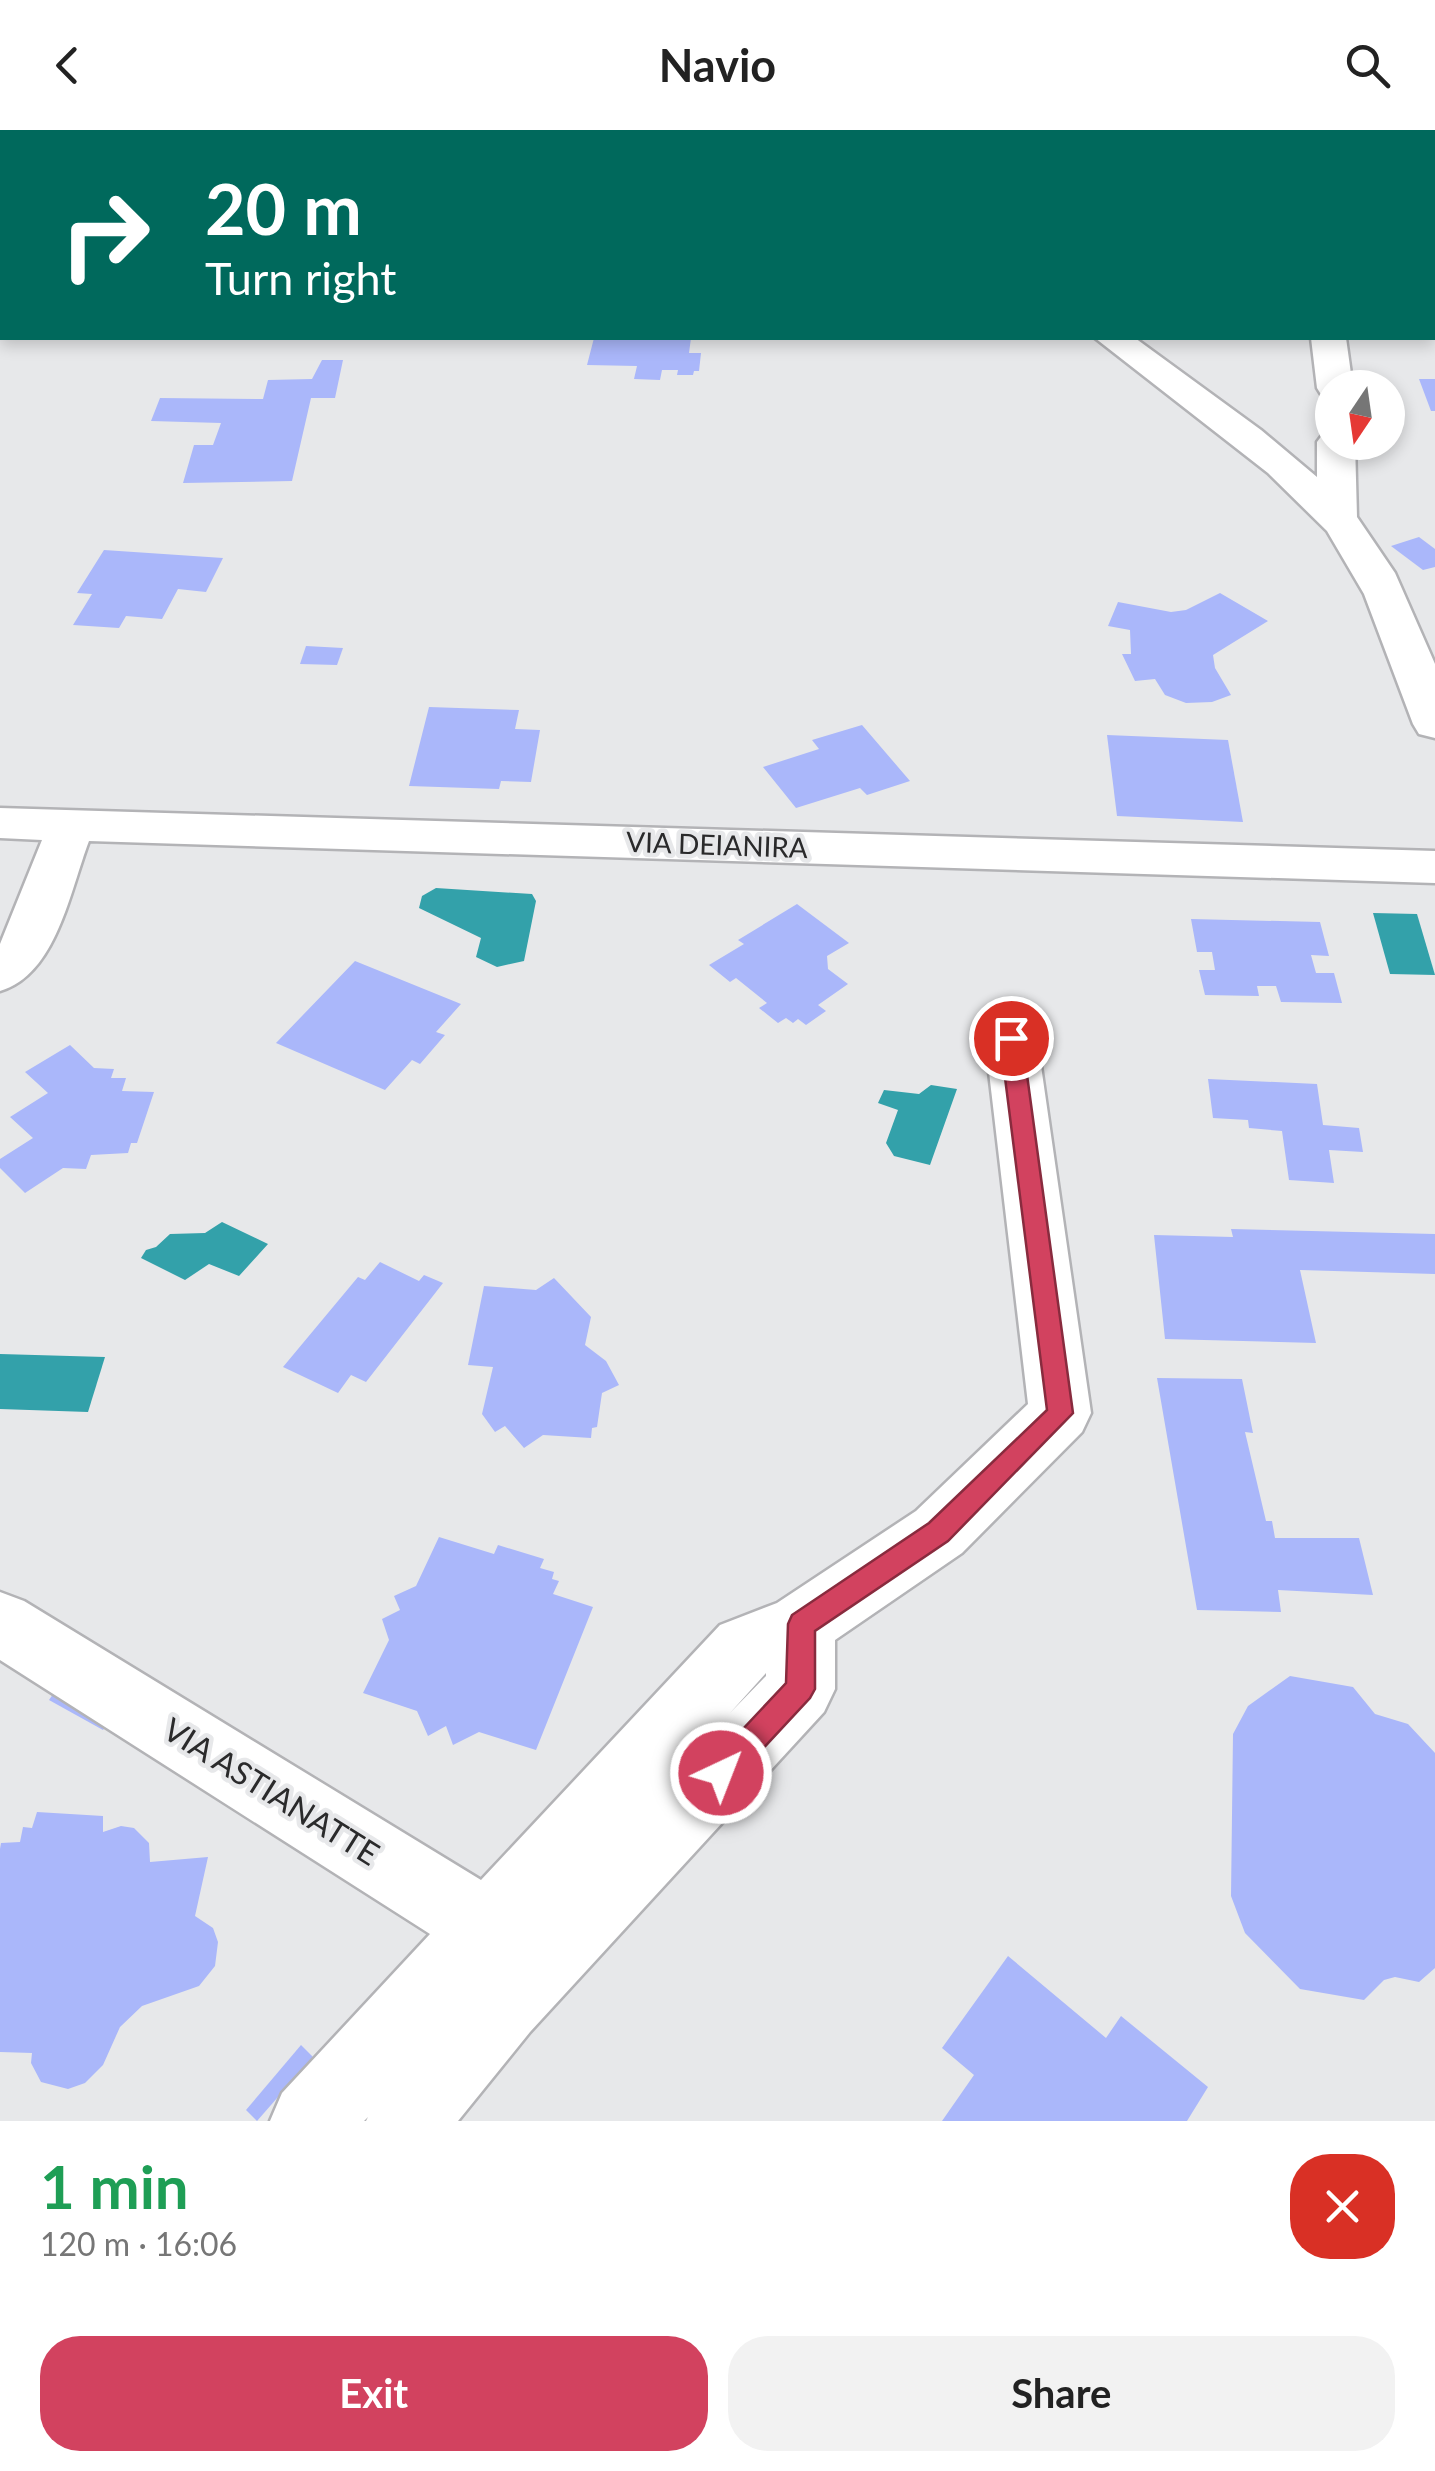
<!DOCTYPE html>
<meta charset="utf-8">
<style>
:root{--surface:#fff;--page:#f2f2f2;--text:#222;--muted:#767676;--accent:#d2425f}
body{margin:0;font-family:Lato,sans-serif;background:var(--page);color:var(--text);height:100vh;display:flex;flex-direction:column;font-size:38px;white-space:nowrap}
*{box-sizing:border-box;margin:0}
p{font-size:32px;color:var(--muted)}
.icon{flex:none;width:55px;height:55px;fill:none;stroke:currentColor;stroke-width:2;stroke-linecap:round;stroke-linejoin:round}
.map{position:relative;height:1991px;overflow:hidden}
.side{display:flex;flex-direction:column;background:var(--surface);flex:1}
.side>*{flex:none}
.banner{position:absolute;left:0px;top:0px;width:1435px;height:210px;box-shadow:0 5px 15px #0003;background:#00695c;color:#fff;overflow:hidden}
.needle{width:65px;rotate:193deg}
.controls{position:absolute;left:1315px;top:240px;display:grid;gap:20px}
.controls a{display:grid;place-items:center;width:90px;height:90px;border-radius:50%;background:var(--surface);box-shadow:0 5px 15px #0003;font-size:50px}
.pin{position:absolute;display:grid;place-items:center;width:85px;height:85px;color:#fff;margin:-42px;border:5px solid #fff;border-radius:50%;box-shadow:0 2px 10px #0007}
.me{position:absolute;width:110px;margin:-55px;rotate:43deg;stroke-linejoin:round;filter:drop-shadow(0 0 8px #0008)}
.turn{display:flex;align-items:center;gap:35px;height:210px;padding:0 40px;font-size:45px}
.turn .icon{width:130px;height:130px;stroke-width:2.5}
.turn b{display:block;font-size:70px;line-height:85px}
.round{display:grid;place-items:center;flex:none;width:105px;height:105px;border-radius:40px;background:var(--page)}
.summary{display:flex;align-items:center;justify-content:space-between;height:170px;padding:0 40px}
h1{font-size:60px;font-weight:700;line-height:75px;color:#1e9e55}
.cta{display:flex;gap:20px;margin-top:auto;padding:20px 40px}
.cta a{flex:1;height:115px;border-radius:40px;background:var(--accent);color:#fff;font-size:40px;font-weight:700;line-height:115px;text-align:center}
.cta a+a{background:var(--page);color:var(--text)}
header{display:flex;justify-content:space-between;align-items:center;height:130px;padding:0 40px;background:var(--surface);font-size:45px;font-weight:700}
.map>svg:first-child{display:block}
</style>
<header><svg class="icon" aria-label="back" viewBox="0 0 24 24"><path d="M15 5l-7 7 7 7"/></svg>Navio<svg class="icon" aria-label="search" viewBox="0 0 24 24"><circle cx="10" cy="10" r="6"/><path d="M15 15l6 6"/></svg></header>
<div class="map">
<svg width="1435" height="1991" viewBox="0 0 1435 1991">
<rect width="100%" height="100%" fill="#e7e8ea"/>
<!-- water -->
<g fill="#33a1aa">
<path d="M 436,758 L 532,764 L 536,771 L 524,831 L 497,837 L 476,827 L 481,808 L 419,778 L 422,766 Z"/>
<path d="M 1373,783 L 1417,784 L 1435,845 L 1390,844 Z"/>
<path d="M 931,955 L 957,959 L 930,1035 L 894,1026 L 886,1013 L 898,980 L 878,973 L 884,960 L 919,964 Z"/>
<path d="M 222,1092 L 268,1114 L 239,1146 L 209,1134 L 185,1150 L 141,1128 L 146,1120 L 156,1117 L 170,1104 L 205,1103 Z"/>
<path d="M 0,1224 L 105,1227 L 88,1282 L 0,1279 Z"/>
</g>
<!-- building -->
<g fill="#aab7fa">
<path d="M 594,208 L 691,208 L 689,223 L 701,223 L 699,241 L 694,241 L 693,245 L 677,245 L 678,240 L 662,240 L 660,250 L 634,249 L 637,236 L 587,235 Z"/>
<path d="M 322,230 L 343,230 L 335,268 L 311,268 L 292,351 L 183,353 L 194,315 L 213,315 L 221,293 L 151,291 L 160,268 L 263,269 L 268,250 L 312,249 Z"/>
<path d="M 1419,249 L 1435,249 L 1435,281 L 1431,281 Z"/>
<path d="M 1419,407 L 1435,419 L 1435,437 L 1423,440 L 1391,416 Z"/>
<path d="M 104,420 L 223,428 L 206,462 L 178,459 L 162,489 L 126,486 L 119,498 L 73,495 L 92,464 L 77,463 Z"/>
<path d="M 1220,463 L 1268,491 L 1213,525 L 1215,538 L 1231,565 L 1212,572 L 1186,573 L 1165,565 L 1155,549 L 1135,551 L 1122,524 L 1131,524 L 1130,500 L 1108,496 L 1118,472 L 1171,482 L 1186,480 Z"/>
<path d="M 306,516 L 343,518 L 337,535 L 300,534 Z"/>
<path d="M 429,577 L 519,580 L 515,599 L 540,600 L 531,652 L 501,651 L 499,659 L 409,656 Z"/>
<path d="M 862,595 L 910,651 L 867,665 L 860,658 L 796,678 L 763,637 L 819,619 L 812,610 Z"/>
<path d="M 1107,605 L 1228,610 L 1243,692 L 1117,686 Z"/>
<path d="M 797,774 L 849,813 L 827,826 L 828,839 L 848,854 L 818,875 L 826,881 L 806,895 L 798,889 L 793,893 L 786,888 L 778,893 L 759,878 L 767,873 L 736,848 L 730,852 L 709,835 L 744,814 L 738,810 Z"/>
<path d="M 1191,789 L 1320,792 L 1329,826 L 1311,825 L 1316,843 L 1334,843 L 1342,873 L 1281,872 L 1276,856 L 1257,856 L 1259,866 L 1205,865 L 1199,840 L 1215,840 L 1212,822 L 1197,822 Z"/>
<path d="M 355,831 L 461,874 L 436,902 L 445,905 L 420,934 L 412,930 L 385,960 L 276,913 Z"/>
<path d="M 70,915 L 94,938 L 114,939 L 111,948 L 126,948 L 122,961 L 154,962 L 137,1013 L 131,1013 L 128,1023 L 91,1025 L 86,1039 L 63,1038 L 25,1063 L 0,1038 L 0,1029 L 33,1008 L 10,987 L 48,963 L 25,942 Z"/>
<path d="M 1208,949 L 1317,954 L 1323,995 L 1359,998 L 1363,1022 L 1329,1020 L 1334,1053 L 1289,1050 L 1282,1001 L 1249,998 L 1248,990 L 1213,988 Z"/>
<path d="M 1231,1099 L 1435,1104 L 1435,1144 L 1300,1140 L 1316,1213 L 1165,1209 L 1154,1105 L 1233,1107 Z"/>
<path d="M 380,1132 L 419,1151 L 424,1145 L 443,1153 L 366,1252 L 351,1245 L 338,1263 L 283,1237 L 358,1147 L 365,1150 Z"/>
<path d="M 554,1148 L 591,1187 L 585,1215 L 606,1231 L 619,1255 L 602,1263 L 597,1297 L 592,1298 L 591,1308 L 543,1305 L 524,1318 L 505,1296 L 495,1302 L 482,1284 L 493,1237 L 468,1235 L 484,1156 L 536,1160 Z"/>
<path d="M 1157,1248 L 1242,1249 L 1253,1303 L 1245,1302 L 1266,1391 L 1272,1391 L 1275,1408 L 1359,1408 L 1373,1465 L 1278,1460 L 1281,1482 L 1197,1480 Z"/>
<path d="M 439,1407 L 494,1424 L 498,1415 L 544,1429 L 540,1438 L 554,1442 L 552,1449 L 559,1451 L 553,1464 L 593,1477 L 536,1620 L 479,1602 L 453,1615 L 446,1596 L 428,1606 L 417,1581 L 363,1563 L 389,1510 L 382,1489 L 400,1480 L 394,1466 L 416,1456 Z"/>
<path d="M 1290,1546 L 1353,1557 L 1375,1584 L 1408,1594 L 1435,1623 L 1435,1838 L 1419,1852 L 1395,1847 L 1384,1850 L 1364,1870 L 1300,1859 L 1245,1803 L 1231,1766 L 1233,1604 L 1248,1576 Z"/>
<path d="M 58,1557 L 113,1588 L 103,1600 L 49,1570 Z"/>
<path d="M 37,1682 L 103,1686 L 103,1702 L 121,1696 L 134,1698 L 149,1713 L 150,1732 L 208,1727 L 195,1786 L 213,1798 L 218,1812 L 215,1836 L 199,1856 L 142,1876 L 120,1897 L 103,1935 L 85,1953 L 68,1959 L 41,1952 L 31,1933 L 32,1923 L 0,1922 L 0,1719 L 1,1713 L 20,1712 L 23,1697 L 32,1698 Z"/>
<path d="M 1008,1826 L 1106,1908 L 1121,1886 L 1208,1957 L 1187,1991 L 942,1991 L 974,1945 L 942,1918 Z"/>
<path d="M 301,1915 L 313,1927 L 257,1991 L 246,1980 Z"/>
</g>
<g fill="none" stroke-linecap="round" stroke-linejoin="round">
<!-- street casing -->
<g stroke="#b3b3b6" stroke-width="5">
<g id="street">
<path d="M 834,0 L 867,0 L 868,2 L 836,2 Z"/>
<rect x="1280" y="0" width="30" height="2"/>
<path d="M 1095,208 L 1135,208 L 1261,300 L 1317,347 L 1317,312 L 1323,304 L 1332,302 L 1332,312 L 1355,312 L 1357,387 L 1395,443 L 1435,534 L 1435,608 L 1419,604 L 1413,594 L 1364,464 L 1327,401 L 1268,343 Z"/>
<path d="M 1311,208 L 1346,208 L 1353,258 L 1332,258 L 1332,268 L 1322,266 L 1317,258 Z"/>
<path d="M 0,678 L 1435,721 L 1435,753 L 89,711 C 70,761 56,845 0,861 L 0,814 L 42,710 L 0,708 Z"/>
<path d="M 1011,889 L 1030,894 L 1037,908 L 1091,1283 L 1082,1302 L 962,1423 L 835,1510 L 835,1559 L 824,1582 L 530,1902 L 458,1991 L 366,1991 L 368,1987 L 364,1991 L 270,1991 L 282,1963 L 430,1804 L 0,1530 L 0,1462 L 24,1471 L 481,1750 L 720,1495 L 777,1473 L 916,1381 L 1028,1274 L 985,908 L 992,894 ZM 766,1543 L 766,1546 L 730,1583 Z"/>
</g>
</g>
<!-- street -->
<use href="#street" fill="#fff" fill-rule="evenodd"/>
</g>
<!-- route -->
<path fill="#d2425f" stroke="#882b3e" stroke-width="2.5" d="M 1011,900 L 1022,908 L 1073,1283 L 948,1411 L 815,1501 L 815,1559 L 810,1568 L 731,1653 L 721,1657 L 711,1653 L 706,1643 L 711,1633 L 786,1553 L 788,1494 L 792,1485 L 929,1393 L 1047,1280 L 1000,908 Z"/>
<g text-anchor="middle" stroke-width="9" stroke-linejoin="round" paint-order="stroke">
<!-- street labels -->
<g font-size="28" fill="#2a2a2b" stroke="#e7e8ea">
<text transform="translate(717 715) rotate(2)" y="10">VIA DEIANIRA</text>
</g>
<!-- near-street labels -->
<g font-size="32" fill="#2a2a2b" stroke="#e7e8ea">
<text transform="translate(271 1662) rotate(32)" y="11">VIA ASTIANATTE</text>
</g>
</g>
</svg>
<div class="controls">
<a><svg class="needle" viewBox="-14 -14 28 28"><path d="M0-13l5 13h-10z" fill="#e53935"/><path d="M0 13l5-13h-10z" fill="#767676"/></svg></a>
</div>
<div class="pin" style="left:1011px;top:908px;background:#d93025"><svg class="icon" aria-label="arrive" viewBox="0 0 24 24"><path d="M6 21V4h12l-3 4 3 4H6"/></svg></div>
<svg class="me" style="left:721px;top:1643px" viewBox="-20 -20 40 40"><circle r="17" fill="#d2425f" stroke="#fff" stroke-width="3"/><path d="M0-11L8 9 0 5-8 9z" fill="#fff"/></svg>
<div class="banner">
<div class="turn"><svg class="icon" aria-label="right" viewBox="0 0 24 24"><path d="M7 20v-9h11M14 6l5 5-5 5"/></svg><div><b>20 m</b>Turn right</div></div>
</div>
</div>
<section class="side">
<div class="summary"><div><h1>1 min</h1><p>120 m · 16:06</p></div><a class="round" style="background:#d93025;color:#fff"><svg class="icon" aria-label="close" viewBox="0 0 24 24"><path d="M6 6l12 12M18 6L6 18"/></svg></a></div>
<div class="cta"><a>Exit</a><a>Share</a></div>
</section>
